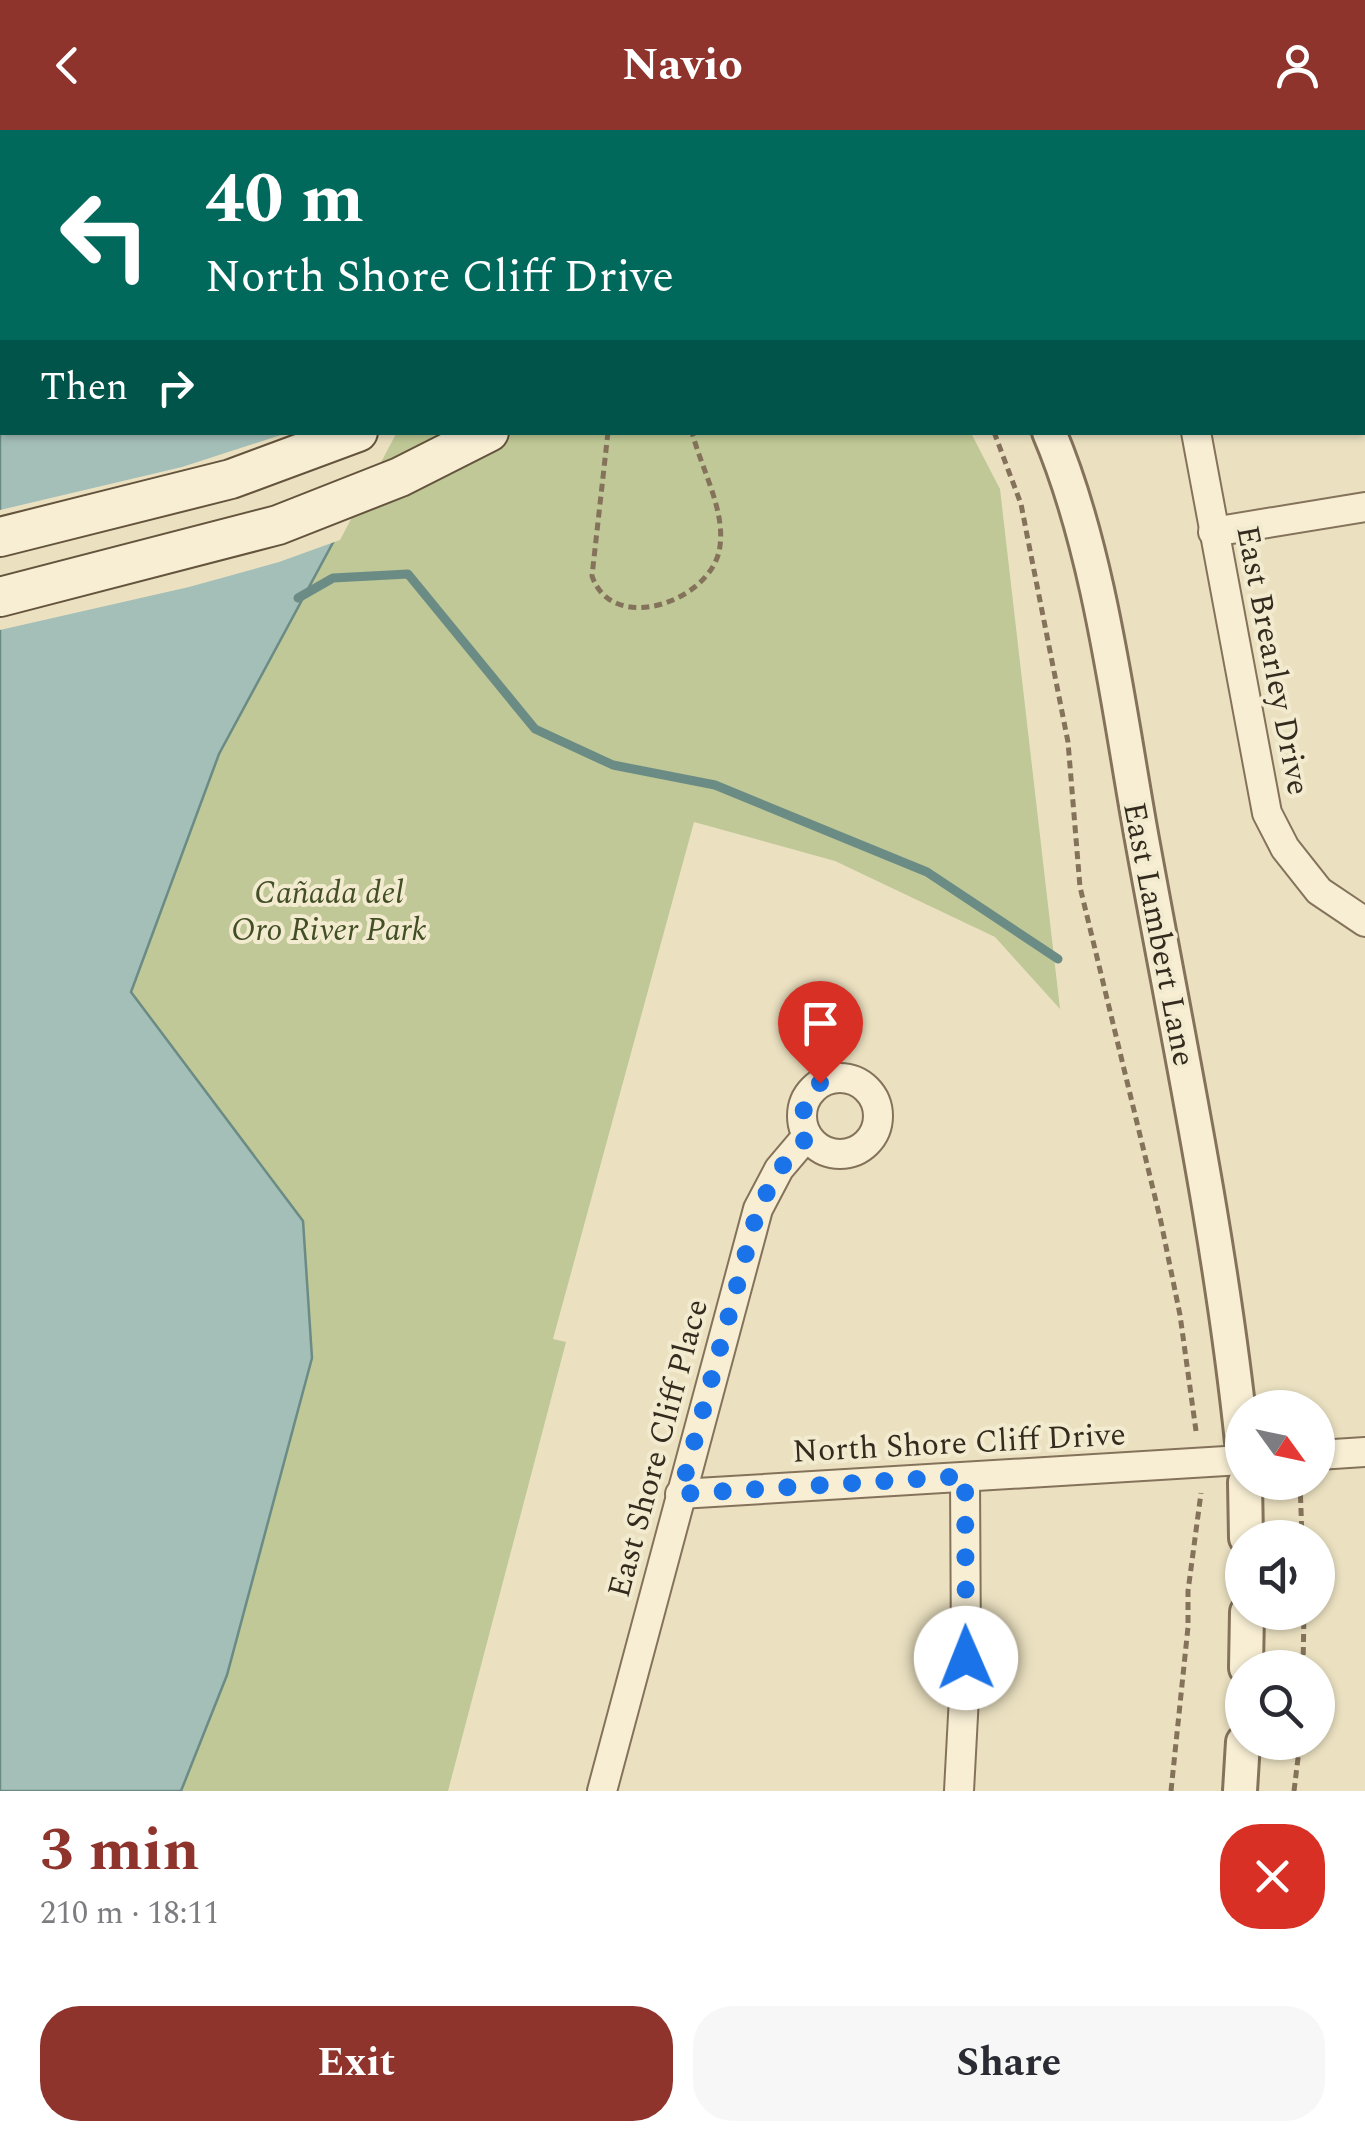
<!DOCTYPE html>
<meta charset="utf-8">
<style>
:root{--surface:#fff;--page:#f7f7f7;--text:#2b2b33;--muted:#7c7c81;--accent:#8f332d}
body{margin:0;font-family:Spectral,serif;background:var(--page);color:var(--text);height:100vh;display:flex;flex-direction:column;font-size:38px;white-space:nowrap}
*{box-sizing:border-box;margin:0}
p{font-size:32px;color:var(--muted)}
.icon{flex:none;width:55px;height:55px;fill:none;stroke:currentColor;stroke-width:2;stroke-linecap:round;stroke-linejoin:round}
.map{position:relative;height:1661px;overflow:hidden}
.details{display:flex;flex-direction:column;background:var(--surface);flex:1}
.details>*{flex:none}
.guide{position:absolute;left:0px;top:0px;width:1365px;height:305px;box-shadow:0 2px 8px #0004;background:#00695c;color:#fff;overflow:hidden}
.needle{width:65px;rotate:123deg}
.controls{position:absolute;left:1225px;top:1260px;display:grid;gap:20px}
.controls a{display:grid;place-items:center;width:110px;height:110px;border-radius:50%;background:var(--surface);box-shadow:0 2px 8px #0004;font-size:50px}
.pin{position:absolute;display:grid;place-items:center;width:85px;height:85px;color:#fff;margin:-102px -42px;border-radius:50% 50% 50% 0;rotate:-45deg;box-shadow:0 0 10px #0007}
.pin .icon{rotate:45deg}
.me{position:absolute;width:110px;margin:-55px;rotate:359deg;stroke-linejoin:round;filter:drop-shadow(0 0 8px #0008)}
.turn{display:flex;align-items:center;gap:35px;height:210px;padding:0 40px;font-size:45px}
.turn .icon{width:130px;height:130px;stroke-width:2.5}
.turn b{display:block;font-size:70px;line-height:85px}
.then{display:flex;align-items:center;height:95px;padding:0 40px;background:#0003;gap:20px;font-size:38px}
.round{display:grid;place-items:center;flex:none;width:105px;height:105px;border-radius:40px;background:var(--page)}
.head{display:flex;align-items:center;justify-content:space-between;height:170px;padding:0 40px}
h1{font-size:60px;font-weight:700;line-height:75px;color:var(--accent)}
.primary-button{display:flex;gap:20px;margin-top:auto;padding:20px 40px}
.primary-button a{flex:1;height:115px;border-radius:40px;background:var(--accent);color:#fff;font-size:40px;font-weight:700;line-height:115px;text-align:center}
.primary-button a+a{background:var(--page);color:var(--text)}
header{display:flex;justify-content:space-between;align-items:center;height:130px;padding:0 40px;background:var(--accent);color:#fff;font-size:45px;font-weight:700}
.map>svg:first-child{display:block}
</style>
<header><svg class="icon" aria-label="back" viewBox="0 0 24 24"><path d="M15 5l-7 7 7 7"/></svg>Navio<svg class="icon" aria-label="person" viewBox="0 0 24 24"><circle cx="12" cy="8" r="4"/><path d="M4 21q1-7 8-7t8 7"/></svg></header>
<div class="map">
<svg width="1365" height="1661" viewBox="0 0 1365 1661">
<rect width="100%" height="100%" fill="#ebe1c1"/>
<!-- green -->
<path fill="#bfc896" d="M 0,0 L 719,0 L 2,2 L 2,302 L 971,303 L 1000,359 L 1060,879 L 995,807 L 835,731 L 694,692 L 553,1209 L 566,1212 L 448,1661 L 0,1661 Z"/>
<!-- water -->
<path fill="#a4beb8" stroke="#6b8b85" stroke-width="2.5" d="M 0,0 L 459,2 L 2,2 L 2,302 L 392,303 L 219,624 L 131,862 L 303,1091 L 312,1228 L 227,1545 L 181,1661 L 0,1661 Z"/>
<!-- pier -->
<path fill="#ebe1c1" d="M 397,302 L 340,410 L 279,432 L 189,457 L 0,500 L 0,380 L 182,337 L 287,303 Z"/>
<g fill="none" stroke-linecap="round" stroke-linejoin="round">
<!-- stream -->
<path stroke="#6b8b85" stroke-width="9" d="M 298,468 L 333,448 L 408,444 L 535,599 L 613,635 L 715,655 L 927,742 L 1058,829"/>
<!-- minor casing -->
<g stroke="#84735a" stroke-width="32">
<g id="minor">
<path d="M 1177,0 L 1177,2"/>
<path d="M 1362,54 L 1365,55"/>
<path d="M 1196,302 L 1267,683 L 1285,718 L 1319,761 L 1365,792"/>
<path d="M 1213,402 L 1365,377"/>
<circle cx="840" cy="986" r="38"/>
<path d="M 1318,1325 L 1365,1322"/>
<path d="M 680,1364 L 1242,1330"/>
<path d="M 602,1661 L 758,1079 L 779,1039 L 807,1006"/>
<path d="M 959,1661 L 966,1529 L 965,1347"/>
</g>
</g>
<!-- tertiary casing -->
<g stroke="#84735a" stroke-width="38">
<g id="tertiary">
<path d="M 925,2 L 925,0"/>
<path d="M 1049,302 C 1101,424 1119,584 1143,715 C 1179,914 1221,1111 1242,1312"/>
<path d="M 1245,1352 L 1246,1408"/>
<path d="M 1246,1538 L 1247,1482"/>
<path d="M 1240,1661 L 1243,1612"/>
</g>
</g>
<!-- secondary casing -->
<g stroke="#65543d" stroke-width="42">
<g id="secondary">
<path d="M 779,2 L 782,0"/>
<path d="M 853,2 L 855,0"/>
<path d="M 0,407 L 231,349 L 358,302"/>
<path d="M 0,467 L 278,395 L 400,347 L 489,302"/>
</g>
</g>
<!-- path -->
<g stroke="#84735a" stroke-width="5" stroke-dasharray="8 5" stroke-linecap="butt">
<path d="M 683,2 L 684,0"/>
<path d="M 608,302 L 592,446 C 613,507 714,470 720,416 C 725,379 701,338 692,302"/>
<path d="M 994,302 L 1021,374 L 1028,410 L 1068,612 L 1080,757 L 1161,1092 L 1180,1185 L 1196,1301"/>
<path d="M 1300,1352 L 1302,1408"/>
<path d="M 1303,1538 L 1304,1482"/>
<path d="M 1171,1661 L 1188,1497 L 1188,1461 L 1201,1363"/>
<path d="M 1294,1661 L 1300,1612"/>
</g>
<!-- minor -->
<use href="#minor" stroke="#f7eed4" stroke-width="28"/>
<!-- tertiary -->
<use href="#tertiary" stroke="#f7eed4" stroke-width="32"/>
<!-- secondary -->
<use href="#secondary" stroke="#f7eed4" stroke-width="38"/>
</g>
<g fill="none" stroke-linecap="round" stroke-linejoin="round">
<!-- route -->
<path stroke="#1a73e8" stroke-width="18" stroke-dasharray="0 32.4" d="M 820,953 C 803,969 799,984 808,1006 L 779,1040 L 758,1079 L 680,1364 L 965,1346 L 966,1528"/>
</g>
<g text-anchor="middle" stroke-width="8" stroke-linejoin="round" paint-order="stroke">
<!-- street labels -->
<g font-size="32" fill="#342a1d" stroke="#f3ebd0">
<text transform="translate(1274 530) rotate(79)" y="11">East Brearley Drive</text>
<text transform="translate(1160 804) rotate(79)" y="11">East Lambert Lane</text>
<text transform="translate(959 1312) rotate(-3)" y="11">North Shore Cliff Drive</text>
<text transform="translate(657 1318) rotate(-75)" y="11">East Shore Cliff Place</text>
</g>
<!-- park labels -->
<g font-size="32" font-style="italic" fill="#424f25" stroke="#f3ebd0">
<text x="329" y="773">Cañada del<tspan x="329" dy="37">Oro River Park</tspan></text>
</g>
</g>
</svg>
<div class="controls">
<a><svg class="needle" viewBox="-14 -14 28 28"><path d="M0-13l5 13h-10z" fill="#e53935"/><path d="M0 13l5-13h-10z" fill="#7c7c81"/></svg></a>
<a><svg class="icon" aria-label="sound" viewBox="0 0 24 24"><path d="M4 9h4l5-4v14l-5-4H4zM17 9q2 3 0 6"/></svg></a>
<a><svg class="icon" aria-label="search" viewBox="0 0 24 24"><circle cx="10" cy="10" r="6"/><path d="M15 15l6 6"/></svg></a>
</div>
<div class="pin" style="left:820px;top:953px;background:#d93025"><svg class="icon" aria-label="arrive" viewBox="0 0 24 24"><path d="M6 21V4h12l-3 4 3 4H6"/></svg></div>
<svg class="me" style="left:966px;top:1528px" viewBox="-20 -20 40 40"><circle r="19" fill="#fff"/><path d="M0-13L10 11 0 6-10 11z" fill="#1a73e8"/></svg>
<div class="guide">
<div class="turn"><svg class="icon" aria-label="left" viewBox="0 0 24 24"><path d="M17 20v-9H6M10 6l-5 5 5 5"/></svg><div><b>40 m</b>North Shore Cliff Drive</div></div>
<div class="then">Then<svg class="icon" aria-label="right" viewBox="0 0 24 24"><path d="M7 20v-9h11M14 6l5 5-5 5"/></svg></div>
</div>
</div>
<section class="details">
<div class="head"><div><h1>3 min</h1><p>210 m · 18:11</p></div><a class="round" style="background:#d93025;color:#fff"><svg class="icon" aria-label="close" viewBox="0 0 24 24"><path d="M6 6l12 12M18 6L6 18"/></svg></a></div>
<div class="primary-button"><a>Exit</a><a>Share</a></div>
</section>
